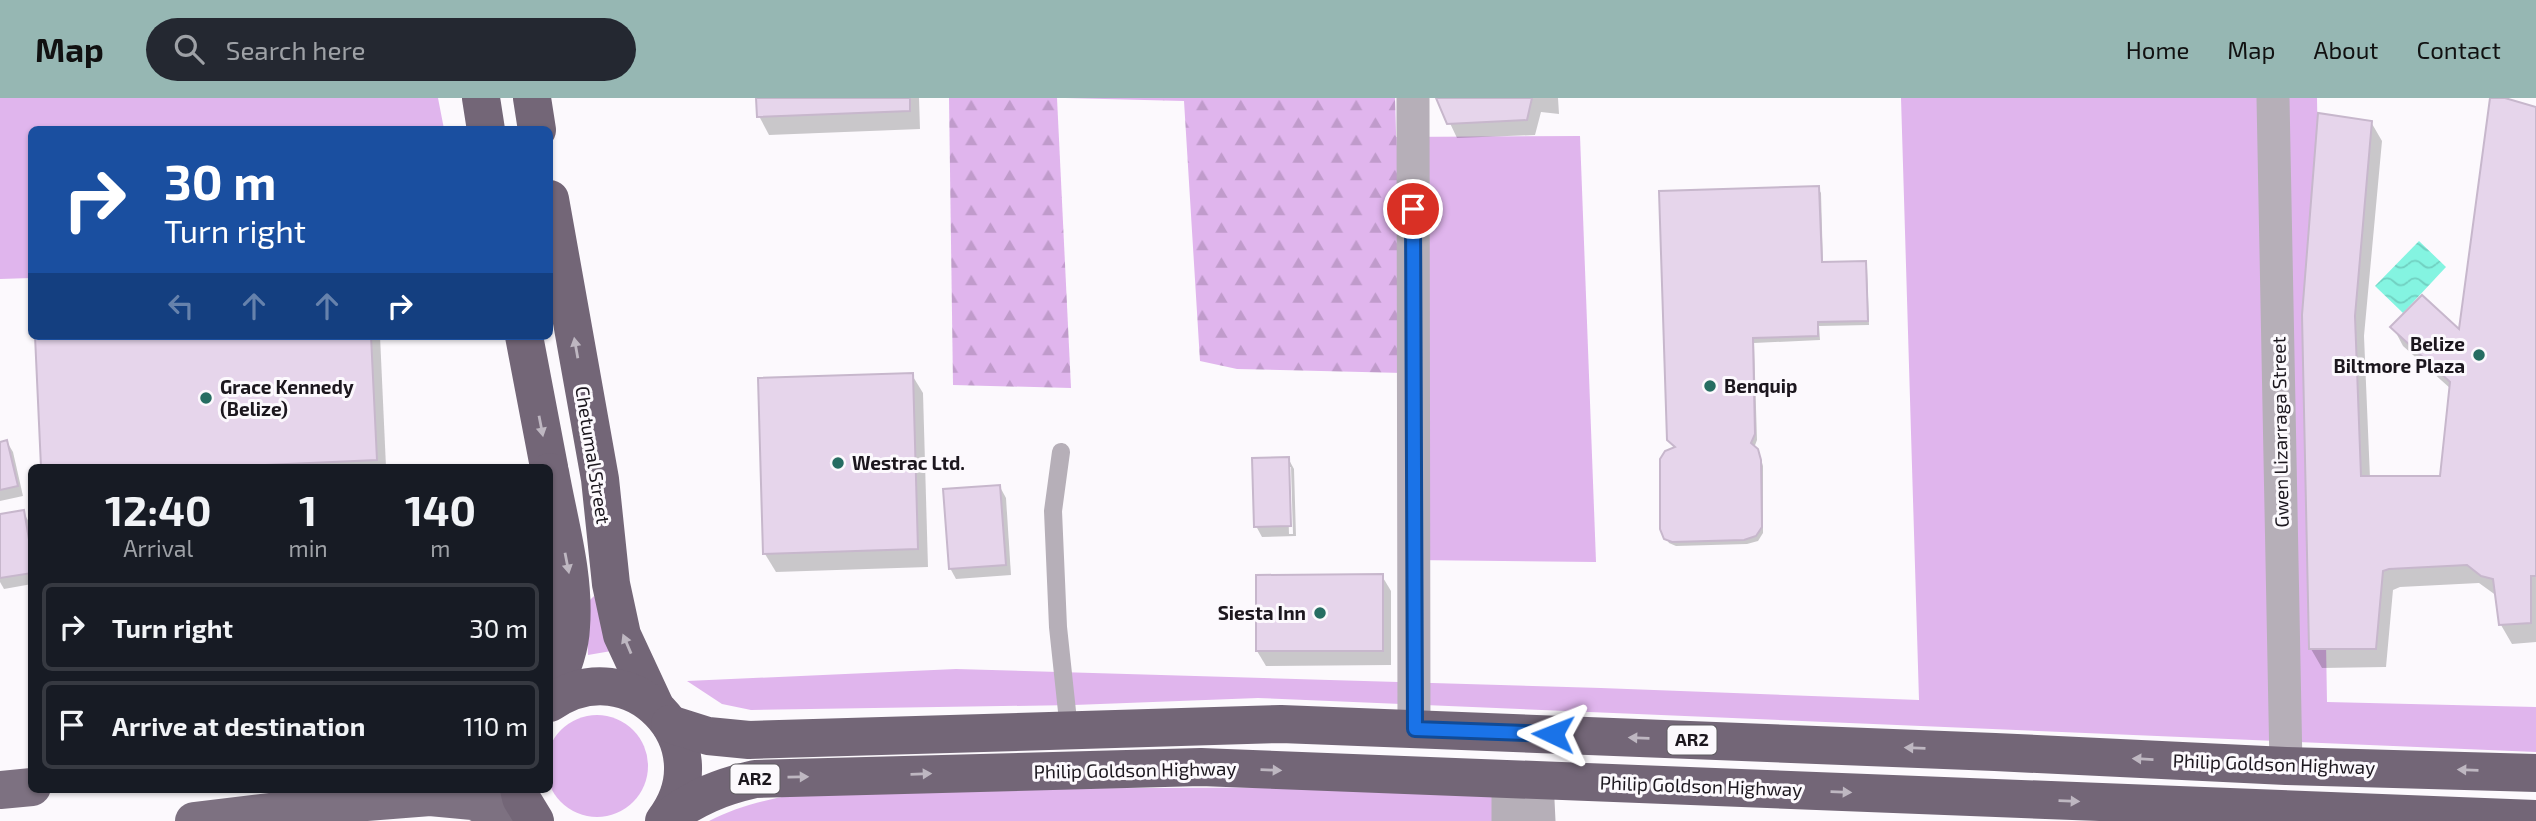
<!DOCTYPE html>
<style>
:root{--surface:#171b24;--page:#242831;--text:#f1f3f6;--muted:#9ea1a6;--line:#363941;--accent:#96b7b3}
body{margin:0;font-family:"Exo 2",sans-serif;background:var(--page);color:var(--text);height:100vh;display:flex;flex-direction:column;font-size:26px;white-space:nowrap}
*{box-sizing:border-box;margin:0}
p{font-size:23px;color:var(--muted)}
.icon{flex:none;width:38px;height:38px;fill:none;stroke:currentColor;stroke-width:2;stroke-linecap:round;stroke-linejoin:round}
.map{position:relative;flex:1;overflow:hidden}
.drawer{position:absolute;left:28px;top:366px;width:525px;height:329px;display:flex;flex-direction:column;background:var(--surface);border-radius:10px;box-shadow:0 2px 5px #0004}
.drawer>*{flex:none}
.banner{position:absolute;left:28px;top:28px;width:525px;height:214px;border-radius:10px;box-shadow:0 2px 5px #0004;background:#1a4fa0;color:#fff;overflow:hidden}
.pin{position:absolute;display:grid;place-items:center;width:60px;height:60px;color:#fff;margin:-30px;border:4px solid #fff;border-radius:50%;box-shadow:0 2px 7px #0007}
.me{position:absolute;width:77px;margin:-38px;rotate:272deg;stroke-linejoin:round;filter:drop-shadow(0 0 5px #0008)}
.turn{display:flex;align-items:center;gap:24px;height:147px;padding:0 21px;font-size:32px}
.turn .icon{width:91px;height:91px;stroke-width:2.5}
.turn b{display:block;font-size:49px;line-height:60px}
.lanes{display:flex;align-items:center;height:66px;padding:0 21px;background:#0003;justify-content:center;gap:35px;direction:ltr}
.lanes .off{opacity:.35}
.eta{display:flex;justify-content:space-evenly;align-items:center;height:119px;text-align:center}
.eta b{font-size:42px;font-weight:700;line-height:49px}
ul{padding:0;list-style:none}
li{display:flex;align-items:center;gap:21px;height:88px;margin:0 14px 10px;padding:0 7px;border:4px solid var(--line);border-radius:10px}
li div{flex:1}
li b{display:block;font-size:26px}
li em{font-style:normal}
header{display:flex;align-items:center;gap:42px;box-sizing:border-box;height:98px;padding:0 35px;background:var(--accent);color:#111}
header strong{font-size:33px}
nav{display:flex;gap:38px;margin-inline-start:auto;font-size:24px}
.search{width:490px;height:63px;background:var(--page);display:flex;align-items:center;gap:18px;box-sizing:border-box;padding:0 24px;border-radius:38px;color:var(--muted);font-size:26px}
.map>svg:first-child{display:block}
</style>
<header>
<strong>Map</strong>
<div class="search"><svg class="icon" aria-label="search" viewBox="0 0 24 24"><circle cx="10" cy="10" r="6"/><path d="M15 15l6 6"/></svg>Search here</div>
<nav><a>Home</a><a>Map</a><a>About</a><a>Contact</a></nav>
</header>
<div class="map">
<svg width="2536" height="723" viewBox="0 0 2536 723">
<defs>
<pattern id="forest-firs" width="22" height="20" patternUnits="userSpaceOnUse" patternTransform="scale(1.75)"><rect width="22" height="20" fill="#e0b5ed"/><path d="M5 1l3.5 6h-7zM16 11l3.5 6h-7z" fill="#c09bcb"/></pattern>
<pattern id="water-waves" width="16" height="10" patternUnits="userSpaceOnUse" patternTransform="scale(1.75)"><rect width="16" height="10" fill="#84f4e1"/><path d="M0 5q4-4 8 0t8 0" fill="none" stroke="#71d0c1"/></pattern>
</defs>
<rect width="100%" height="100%" fill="#fcf9fd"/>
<!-- grass -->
<g fill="#e0b5ed">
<path d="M 0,0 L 438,0 L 444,31 L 32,32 L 31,180 L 0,181 Z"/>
<path d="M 1901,0 L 2317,0 L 2327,604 L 2536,609 L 2536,654 L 1258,600 L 1074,607 L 751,612 L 722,606 L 687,583 L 956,571 L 1601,590 L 1919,602 Z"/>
<path d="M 1580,38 L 1596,464 L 1412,462 L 1394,39 Z"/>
<path d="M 594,498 L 623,551 L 588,557 L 586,506 Z"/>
<circle cx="597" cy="668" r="51"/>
<path d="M 1456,689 L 1492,691 L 1492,723 L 709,723 C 745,704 786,698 826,691 Z"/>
</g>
<!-- forest -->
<g fill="url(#forest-firs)">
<path d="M 949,0 L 1057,0 L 1071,290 L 953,287 Z"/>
<path d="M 1065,0 L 1395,0 L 1403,275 L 1237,271 L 1200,263 L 1184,3 Z"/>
</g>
<!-- water -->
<path fill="url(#water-waves)" d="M 2419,143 L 2446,169 L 2403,215 L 2375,188 Z"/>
<!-- shadow -->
<g fill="#0003" fill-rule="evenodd">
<path d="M 758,0 L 919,0 L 920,31 L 769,37 L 759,18 Z"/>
<path d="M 1438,0 L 1558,0 L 1559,16 L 1541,14 L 1535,37 L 1457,40 Z"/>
<path d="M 2492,0 L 2536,11 L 2536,544 L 2512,546 L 2501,527 L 2497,498 L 2479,485 L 2400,489 L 2393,492 L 2386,569 L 2322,570 L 2311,551 L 2371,24 L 2382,43 L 2364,238 L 2370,380 L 2442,380 L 2451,291 L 2403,248 L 2393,229 L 2461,235 Z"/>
<path d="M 1818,90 L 1821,95 L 1823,166 L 1865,164 L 1867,169 L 1869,227 L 1819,228 L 1820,242 L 1754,245 L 1757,342 L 1754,350 L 1760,358 L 1763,368 L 1763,435 L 1758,443 L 1747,446 L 1676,448 L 1669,445 L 1666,440 L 1676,351 L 1669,342 Z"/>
<path d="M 36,238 L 380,238 L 386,369 L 42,369 Z"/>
<path d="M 912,277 L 923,295 L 928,469 L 776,474 L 765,456 Z"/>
<path d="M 7,344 L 13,354 L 23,398 L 0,403 L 0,345 Z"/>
<path d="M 1288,360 L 1294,371 L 1296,438 L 1262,439 L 1256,428 ZM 1287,369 L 1291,369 L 1293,436 L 1289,436 Z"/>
<path d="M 1000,389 L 1006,400 L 1011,477 L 956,481 L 950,470 Z"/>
<path d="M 23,414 L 29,424 L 32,441 L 32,486 L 4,491 L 0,484 L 0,418 Z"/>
<path d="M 1382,478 L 1391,493 L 1391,567 L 1266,568 L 1257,553 Z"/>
</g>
<!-- building -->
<g fill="#e6d5eb" stroke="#c7b7cc" stroke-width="2">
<path d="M 756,0 L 910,0 L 910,13 L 757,19 Z"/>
<path d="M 1436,0 L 1532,0 L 1527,22 L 1447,26 Z"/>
<path d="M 2490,0 L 2505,0 L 2536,9 L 2536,478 L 2531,478 L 2531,525 L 2499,527 L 2493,481 L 2481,478 L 2467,467 L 2389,471 L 2383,473 L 2376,551 L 2309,551 L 2302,217 L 2318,15 L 2372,23 L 2355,218 L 2361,378 L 2440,378 L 2450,284 L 2390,229 L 2422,197 L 2459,231 Z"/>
<path d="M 1819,88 L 1822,164 L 1866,163 L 1868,223 L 1818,224 L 1818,238 L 1753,240 L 1755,336 L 1751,345 L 1758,351 L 1761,362 L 1762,429 L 1756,438 L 1744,442 L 1672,444 L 1664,441 L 1660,431 L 1660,361 L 1665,353 L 1675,349 L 1667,342 L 1659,93 Z"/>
<path d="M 35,238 L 371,238 L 377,362 L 222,369 L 41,369 Z"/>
<path d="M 913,275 L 918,451 L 763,456 L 758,280 Z"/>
<path d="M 7,342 L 18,388 L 0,392 L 0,344 Z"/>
<path d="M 1289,359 L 1291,428 L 1254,429 L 1252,360 Z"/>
<path d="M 1000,387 L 1006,467 L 949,471 L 943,391 Z"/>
<path d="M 24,412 L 32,459 L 32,475 L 0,480 L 0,416 Z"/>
<path d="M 1383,476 L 1383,553 L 1256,553 L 1256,477 Z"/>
</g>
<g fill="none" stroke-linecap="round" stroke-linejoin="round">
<!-- service -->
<path stroke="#b6afb8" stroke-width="18" d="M 1061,354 L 1053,413 L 1058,529 L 1069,632"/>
<!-- minor -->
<g stroke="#b6afb8" stroke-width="33">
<path d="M 1413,0 L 1414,631"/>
<path d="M 2273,0 L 2286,668"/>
<path d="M 1537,682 L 1539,723"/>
<path d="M 1508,723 L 1508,682"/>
</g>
<!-- primary -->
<g stroke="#7d7181" stroke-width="38">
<path d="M 0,692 L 32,689"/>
<path d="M 194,723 L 329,707 L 430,699 L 473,703 L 521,723"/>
</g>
<!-- trunk -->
<g stroke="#736677" stroke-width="38">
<path d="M 481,0 L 486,32"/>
<path d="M 532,0 L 537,32"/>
<path d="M 550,101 L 600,381 L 611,486 L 622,537 L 655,608"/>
<path d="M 524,238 L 549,369"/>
<path d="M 550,374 C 559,425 575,477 571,529 C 570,554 559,577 550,601"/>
<path d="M 550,605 C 630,549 724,645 664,723"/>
<path d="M 670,626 L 708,638 L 749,642 L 1281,626 L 1995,654 L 2286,668 L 2536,675"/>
<path d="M 519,691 L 521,700 L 535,723"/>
<path d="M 666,721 C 696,699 720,689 755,681 L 1201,669 L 2536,721"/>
</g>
</g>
<!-- one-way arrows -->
<defs><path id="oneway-solid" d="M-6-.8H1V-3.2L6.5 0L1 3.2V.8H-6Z" transform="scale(1.75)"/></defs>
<g fill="#beb7c1">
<use href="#oneway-solid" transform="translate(576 250) rotate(-100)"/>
<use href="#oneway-solid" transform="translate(541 328) rotate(79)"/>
<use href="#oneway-solid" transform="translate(567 465) rotate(79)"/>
<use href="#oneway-solid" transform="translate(627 546) rotate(-113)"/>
<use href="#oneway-solid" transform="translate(1639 640) rotate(-178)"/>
<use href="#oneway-solid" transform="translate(1915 650) rotate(-178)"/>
<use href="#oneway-solid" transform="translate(2143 661) rotate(-177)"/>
<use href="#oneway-solid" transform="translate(1271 672) rotate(2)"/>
<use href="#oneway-solid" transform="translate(2468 672) rotate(-178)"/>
<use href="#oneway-solid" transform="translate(921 676) rotate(-2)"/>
<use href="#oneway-solid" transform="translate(798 679) rotate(-1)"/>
<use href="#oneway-solid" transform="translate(1841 694) rotate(2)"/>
<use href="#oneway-solid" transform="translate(2069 703) rotate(2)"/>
</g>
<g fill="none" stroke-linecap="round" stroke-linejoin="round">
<!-- route casing -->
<g stroke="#114b97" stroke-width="18">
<path id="route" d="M 1413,111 L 1415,631 L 1553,636"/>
</g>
<!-- route -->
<use href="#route" stroke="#1a73e8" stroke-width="12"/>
</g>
<!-- markers -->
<g fill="#266d62" stroke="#fcf9fd" stroke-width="2.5">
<circle cx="2479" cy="257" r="7"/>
<circle cx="1710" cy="288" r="7"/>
<circle cx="206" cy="300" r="7"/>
<circle cx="838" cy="365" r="7"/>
<circle cx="1320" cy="515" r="7"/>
</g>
<g text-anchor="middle" stroke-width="6" stroke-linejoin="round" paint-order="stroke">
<!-- shield labels -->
<g fill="#fcf9fd" stroke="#5f5b61" stroke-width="2">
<rect x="1667.5" y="627.5" width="49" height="29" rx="5"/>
<rect x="730.5" y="666.5" width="49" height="29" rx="5"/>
</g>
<g font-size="18" font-weight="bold" fill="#1c171e">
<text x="1692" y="648">AR2</text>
<text x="755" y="687">AR2</text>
</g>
<!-- poi labels -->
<g font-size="19" font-weight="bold" fill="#1c171e" stroke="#fcf9fd" text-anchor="start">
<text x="2465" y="253" text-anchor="end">Belize<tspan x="2465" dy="22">Biltmore Plaza</tspan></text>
<text x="1724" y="295">Benquip</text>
<text x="220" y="296">Grace Kennedy<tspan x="220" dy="22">(Belize)</tspan></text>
<text x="852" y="372">Westrac Ltd.</text>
<text x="1306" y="522" text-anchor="end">Siesta Inn</text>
</g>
<!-- street labels -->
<g font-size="19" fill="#1c171e" stroke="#fcf9fd">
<text transform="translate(2280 334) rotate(-91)" y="7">Gwen Lizarraga Street</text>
<text transform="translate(593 357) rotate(81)" y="7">Chetumal Street</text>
<text transform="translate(2274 666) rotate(2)" y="7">Philip Goldson Highway</text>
<text transform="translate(1135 672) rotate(-1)" y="7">Philip Goldson Highway</text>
<text transform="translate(1701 688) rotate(2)" y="7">Philip Goldson Highway</text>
</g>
</g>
</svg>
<div class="pin" style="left:1413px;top:111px;background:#d93025"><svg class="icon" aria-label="arrive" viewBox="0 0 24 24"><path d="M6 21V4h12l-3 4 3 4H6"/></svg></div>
<svg class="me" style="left:1553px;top:636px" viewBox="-20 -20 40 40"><path d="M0-17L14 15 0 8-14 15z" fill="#1a73e8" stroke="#fff" stroke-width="4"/></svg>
<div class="banner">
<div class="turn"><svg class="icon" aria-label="right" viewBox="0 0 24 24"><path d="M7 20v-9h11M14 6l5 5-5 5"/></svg><div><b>30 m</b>Turn right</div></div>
<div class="lanes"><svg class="icon off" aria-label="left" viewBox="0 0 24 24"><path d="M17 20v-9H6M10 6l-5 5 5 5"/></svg><svg class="icon off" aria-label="ahead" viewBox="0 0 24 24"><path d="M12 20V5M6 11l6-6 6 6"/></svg><svg class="icon off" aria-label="ahead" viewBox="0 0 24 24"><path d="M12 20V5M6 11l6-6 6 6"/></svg><svg class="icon" aria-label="right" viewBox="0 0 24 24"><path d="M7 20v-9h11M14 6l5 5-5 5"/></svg></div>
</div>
<section class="drawer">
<div class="eta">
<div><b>12:40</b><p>Arrival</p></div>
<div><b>1</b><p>min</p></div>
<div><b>140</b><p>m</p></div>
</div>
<ul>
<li><svg class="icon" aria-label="right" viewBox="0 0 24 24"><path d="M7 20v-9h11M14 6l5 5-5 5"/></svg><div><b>Turn right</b></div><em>30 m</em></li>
<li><svg class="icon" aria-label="arrive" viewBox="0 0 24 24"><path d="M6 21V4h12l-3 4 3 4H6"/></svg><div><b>Arrive at destination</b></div><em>110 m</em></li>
</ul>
</section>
</div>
